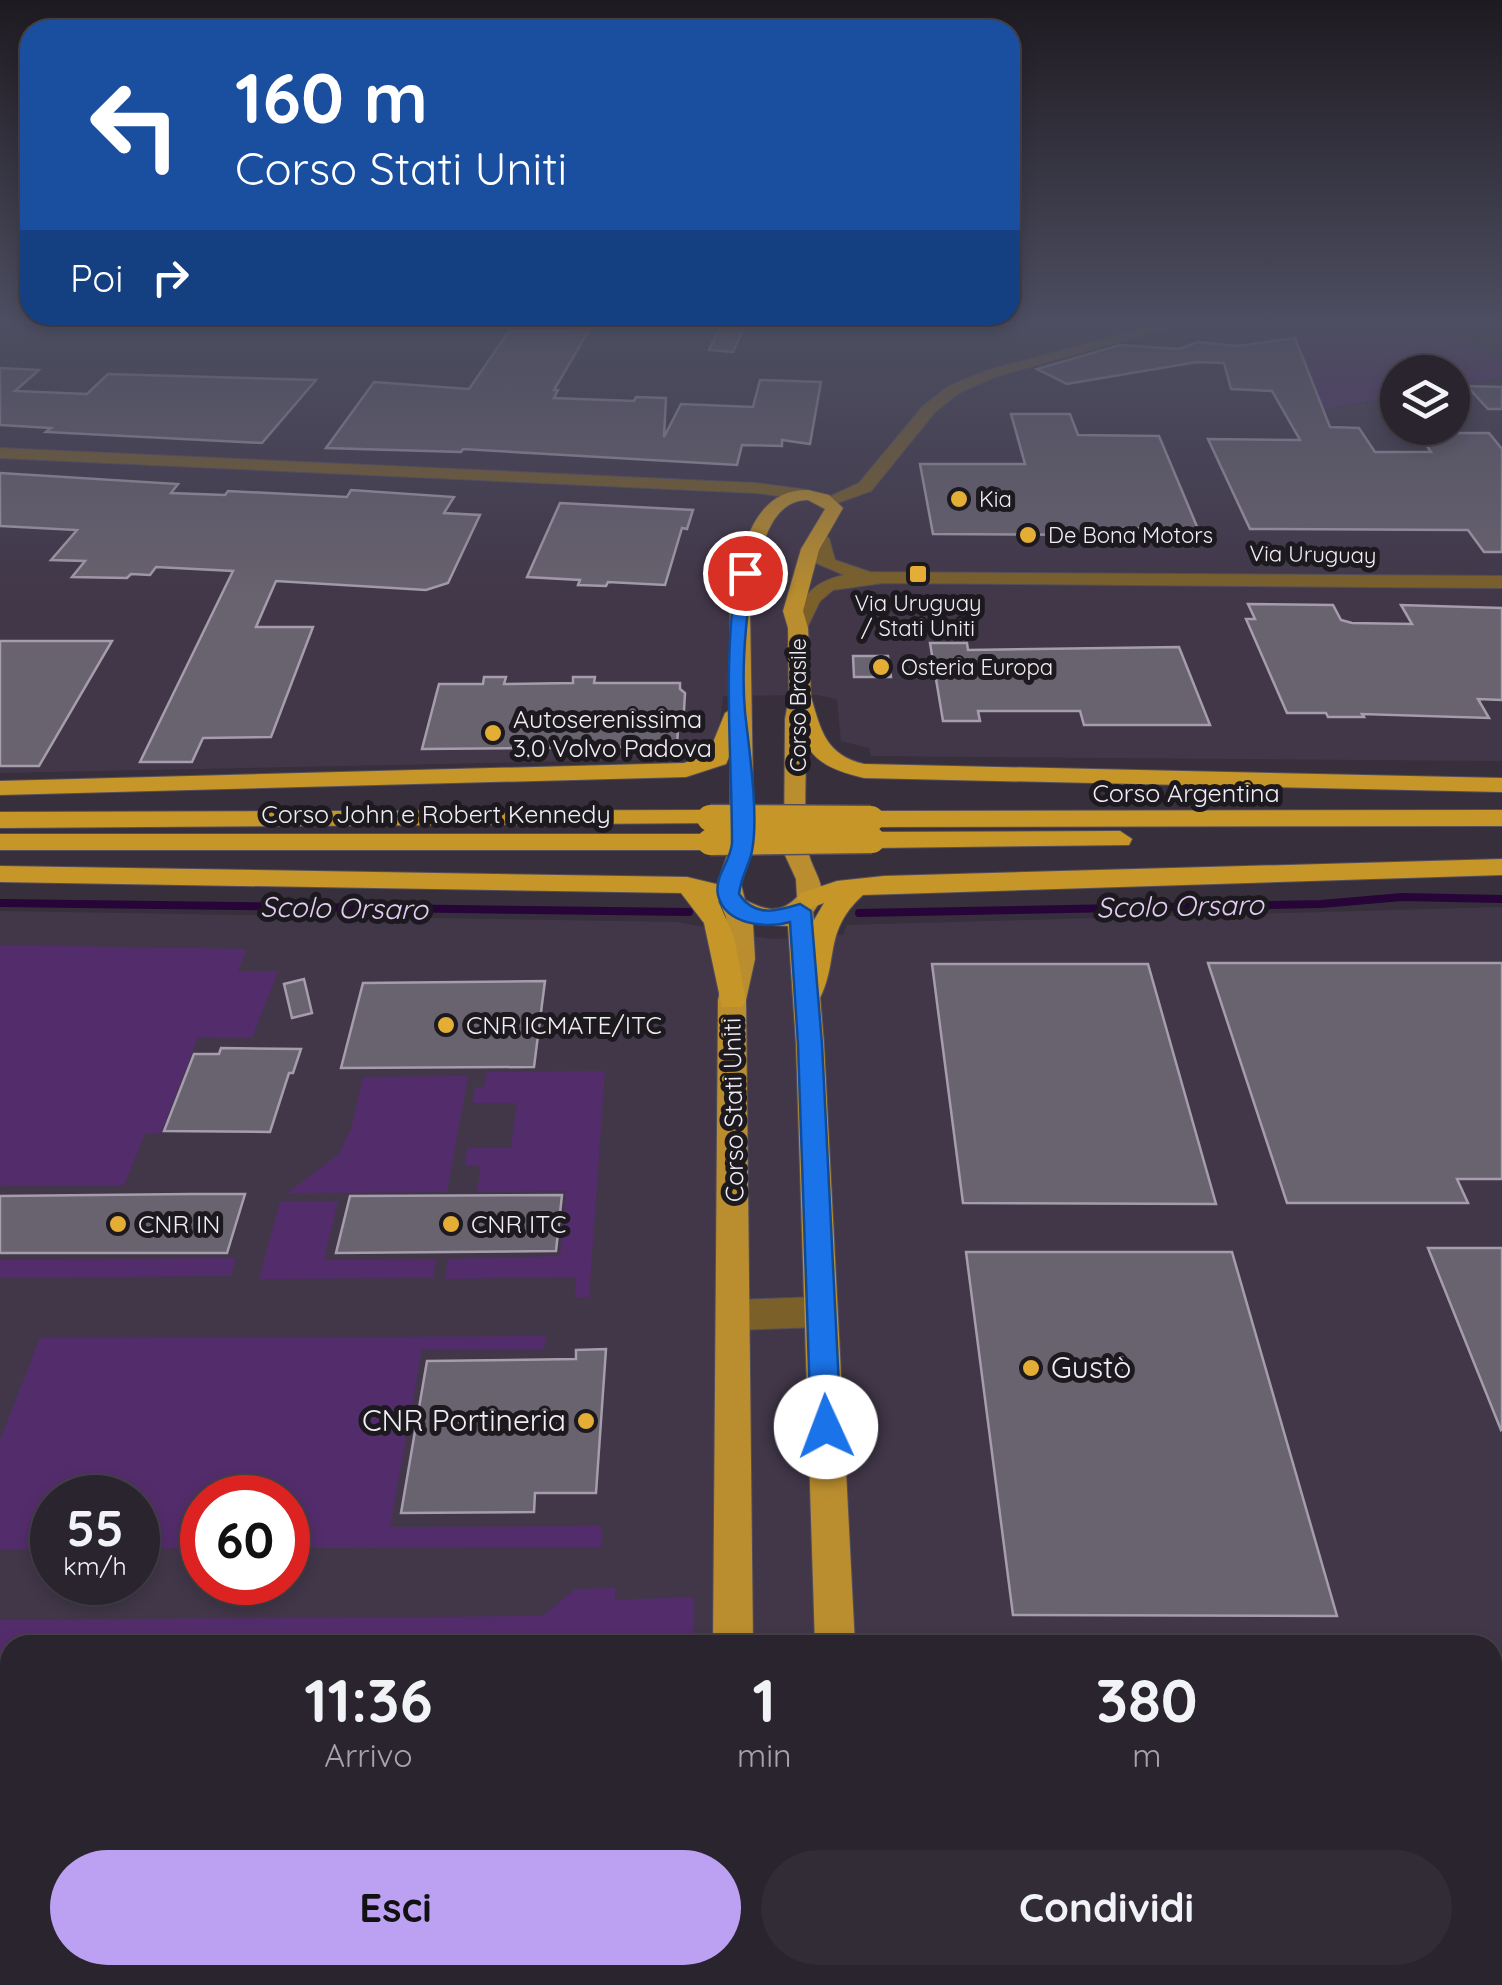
<!DOCTYPE html>
<html lang="it">
<meta charset="utf-8">
<style>
:root{--surface:#29242d;--page:#312c35;--text:#f1f3f6;--muted:#a5a4aa;--line:#454149;--accent:#bca0f2}
body{margin:0;font-family:Quicksand,sans-serif;background:var(--page);color:var(--text);height:100vh;display:flex;flex-direction:column;font-size:38px;white-space:nowrap}
*{box-sizing:border-box;margin:0}
p{font-size:32px;color:var(--muted)}
.icon{flex:none;width:55px;height:55px;fill:none;stroke:currentColor;stroke-width:2;stroke-linecap:round;stroke-linejoin:round}
.map{position:relative;flex:1;overflow:hidden}
.sheet{position:absolute;left:0px;top:1635px;width:1502px;height:350px;display:flex;flex-direction:column;background:var(--surface);border-radius:30px 30px 0 0;box-shadow:0 5px 15px #0003,0 0 0 2px var(--line)}
.sheet>*{flex:none}
.banner{position:absolute;left:20px;top:20px;width:1000px;height:305px;border-radius:30px;box-shadow:0 5px 15px #0003,0 0 0 2px var(--line);background:#1a4fa0;color:#fff;overflow:hidden}
.controls{position:absolute;left:1380px;top:355px;display:grid;gap:20px}
.controls a{display:grid;place-items:center;width:90px;height:90px;border-radius:50%;background:var(--surface);box-shadow:0 5px 15px #0003,0 0 0 2px var(--line);font-size:50px}
.speed{position:absolute;left:30px;top:1475px;display:flex;gap:20px;font-size:50px;font-weight:700;text-align:center}
.speed>*{display:grid;place-content:center;width:130px;height:130px;border-radius:50%;background:var(--surface);box-shadow:0 5px 15px #0003,0 0 0 2px var(--line);line-height:1}
.speed small{font-size:25px;font-weight:400}
.speed .limit{border:15px solid #d22;background:#fff;color:#111}
.pin{position:absolute;display:grid;place-items:center;width:85px;height:85px;color:#fff;margin:-42px;border:5px solid #fff;border-radius:50%;box-shadow:0 2px 10px #0007}
.me{position:absolute;width:110px;margin:-55px;rotate:358deg;stroke-linejoin:round;filter:drop-shadow(0 0 8px #0008)}
.turn{display:flex;align-items:center;gap:35px;height:210px;padding:0 50px;font-size:45px}
.turn .icon{width:130px;height:130px;stroke-width:2.5}
.turn b{display:block;font-size:70px;line-height:85px}
.then{display:flex;align-items:center;height:95px;padding:0 50px;background:#0003;gap:20px;font-size:38px}
.eta{display:flex;justify-content:space-evenly;align-items:center;height:170px;text-align:center}
.eta b{font-size:60px;font-weight:700;line-height:70px}
.button{display:flex;gap:20px;margin-top:auto;padding:20px 50px}
.button a{flex:1;height:115px;border-radius:60px;background:var(--accent);color:#111;font-size:40px;font-weight:700;line-height:115px;text-align:center}
.button a+a{background:var(--page);color:var(--text)}
.map>svg:first-child{display:block}
</style>
<div class="map">
<svg width="1502" height="1985" viewBox="0 0 1502 1985">
<rect width="100%" height="100%" fill="#37303c"/>
<!-- built -->
<g fill="#413749" fill-rule="evenodd">
<path d="M 0,322 L 1092,322 L 1127,331 L 1293,353 L 1316,412 L 1397,397 L 1398,428 L 1452,428 L 1453,387 L 1502,378 L 1502,761 L 871,756 L 869,748 L 841,741 L 837,699 L 817,695 L 723,696 L 718,736 L 682,759 L 0,773 L 0,347 L 70,348 L 0,345 Z"/>
<path d="M 1446,322 L 1502,322 L 1502,360 Z"/>
<path d="M 1502,907 L 1502,1985 L 0,1985 L 0,911 L 677,922 L 770,939 L 843,935 L 847,925 ZM 52,1498 L 138,1498 L 138,1582 L 52,1582 ZM 202,1498 L 288,1498 L 288,1582 L 202,1582 ZM 10,1645 L 1492,1645 L 1492,1975 L 10,1975 Z"/>
</g>
<!-- green -->
<g fill="#532d6b">
<path d="M 1190,322 L 1442,322 L 1502,362 L 1502,377 L 1453,386 L 1452,372 L 1398,372 L 1397,396 L 1318,411 L 1295,352 L 1149,334 Z"/>
<path d="M 0,945 L 247,949 L 238,971 L 278,971 L 252,1038 L 198,1037 L 161,1133 L 145,1134 L 124,1185 L 0,1186 Z"/>
<path d="M 605,1071 L 589,1297 L 575,1298 L 576,1277 L 445,1279 L 448,1259 L 560,1256 L 566,1191 L 477,1192 L 481,1166 L 465,1165 L 467,1148 L 511,1148 L 517,1103 L 473,1103 L 475,1087 L 484,1087 L 487,1072 Z"/>
<path d="M 468,1076 L 447,1192 L 287,1193 L 339,1154 L 351,1129 L 363,1077 Z"/>
<path d="M 280,1201 L 338,1201 L 324,1260 L 436,1259 L 433,1278 L 259,1279 Z"/>
<path d="M 236,1258 L 231,1276 L 0,1278 L 0,1260 Z"/>
<path d="M 546,1336 L 544,1349 L 422,1349 L 390,1527 L 602,1526 L 601,1547 L 288,1548 L 288,1498 L 202,1498 L 202,1548 L 138,1549 L 138,1498 L 52,1498 L 52,1549 L 0,1549 L 0,1440 L 40,1338 Z"/>
<path d="M 615,1588 L 615,1600 L 694,1597 L 693,1645 L 10,1645 L 10,1975 L 685,1975 L 685,1985 L 0,1985 L 0,1620 L 543,1616 L 575,1589 Z"/>
</g>
<g fill="none" stroke-linecap="round" stroke-linejoin="round">
<!-- stream -->
<g stroke="#270538" stroke-width="8">
<path d="M 0,903 L 689,912"/>
<path d="M 859,913 L 1321,904 L 1402,897 L 1502,899"/>
</g>
</g>
<!-- building -->
<g fill="#69626f" stroke="#a69dac" stroke-width="2.5">
<path d="M 720,328 L 743,330 L 733,352 L 709,350 Z"/>
<path d="M 589,330 L 554,390 L 558,390 L 554,398 L 634,401 L 636,397 L 666,398 L 664,437 L 681,404 L 753,407 L 760,380 L 821,382 L 810,444 L 782,440 L 782,446 L 742,445 L 737,465 L 463,449 L 461,452 L 326,448 L 374,382 L 469,389 L 509,331 Z"/>
<path d="M 1295,338 L 1330,427 L 1359,428 L 1375,452 L 1431,452 L 1418,433 L 1489,433 L 1502,449 L 1502,552 L 1484,552 L 1468,530 L 1250,529 L 1208,439 L 1300,440 L 1272,391 L 1231,389 L 1224,363 L 1197,362 L 1067,384 L 1037,369 L 1120,345 L 1179,349 L 1198,342 L 1238,346 Z"/>
<path d="M 0,368 L 39,370 L 15,391 L 87,394 L 108,374 L 316,380 L 262,443 L 46,432 L 51,428 L 0,425 Z"/>
<path d="M 1467,386 L 1502,387 L 1502,409 L 1488,409 Z"/>
<path d="M 1011,414 L 1070,414 L 1078,435 L 1159,436 L 1198,529 L 1117,528 L 1120,535 L 933,534 L 920,464 L 1025,464 Z"/>
<path d="M 0,473 L 178,484 L 171,493 L 225,495 L 228,491 L 347,497 L 351,490 L 454,497 L 444,513 L 480,515 L 448,583 L 426,590 L 276,581 L 256,627 L 313,627 L 271,737 L 203,738 L 192,762 L 140,762 L 233,571 L 156,567 L 150,575 L 131,574 L 127,578 L 72,577 L 85,561 L 51,560 L 77,530 L 0,526 Z"/>
<path d="M 560,503 L 693,510 L 687,529 L 682,528 L 665,585 L 608,582 L 606,586 L 578,585 L 580,580 L 527,577 Z"/>
<path d="M 1248,604 L 1333,605 L 1341,620 L 1352,623 L 1412,624 L 1401,605 L 1502,608 L 1502,700 L 1478,699 L 1489,718 L 1362,714 L 1364,717 L 1328,717 L 1326,713 L 1287,713 L 1246,619 L 1255,619 Z"/>
<path d="M 0,641 L 112,641 L 39,766 L 0,766 Z"/>
<path d="M 930,643 L 967,643 L 968,650 L 1179,647 L 1210,725 L 1084,725 L 1080,711 L 978,711 L 980,721 L 943,721 Z"/>
<path d="M 853,656 L 888,656 L 891,677 L 854,677 Z"/>
<path d="M 484,677 L 506,677 L 504,684 L 573,683 L 573,677 L 595,677 L 594,683 L 680,683 L 680,689 L 685,693 L 683,728 L 678,728 L 677,747 L 422,749 L 439,684 L 483,684 Z"/>
<path d="M 1208,963 L 1502,963 L 1502,1179 L 1457,1179 L 1468,1203 L 1287,1203 Z"/>
<path d="M 932,964 L 1148,964 L 1216,1204 L 963,1203 Z"/>
<path d="M 304,979 L 312,1013 L 292,1018 L 284,984 Z"/>
<path d="M 545,981 L 534,1067 L 341,1068 L 363,983 Z"/>
<path d="M 221,1048 L 301,1049 L 293,1073 L 289,1073 L 270,1132 L 164,1131 L 194,1054 L 219,1054 Z"/>
<path d="M 192,1194 L 245,1194 L 227,1253 L 0,1253 L 0,1196 Z"/>
<path d="M 562,1195 L 556,1251 L 336,1253 L 350,1196 Z"/>
<path d="M 1428,1248 L 1502,1248 L 1502,1429 L 1501,1430 Z"/>
<path d="M 966,1252 L 1232,1252 L 1337,1616 L 1013,1615 Z"/>
<path d="M 606,1349 L 596,1493 L 535,1493 L 534,1512 L 401,1513 L 427,1361 L 576,1359 L 576,1350 Z"/>
</g>
<g fill="none" stroke-linecap="round" stroke-linejoin="round">
<!-- minor casing -->
<g stroke="#554e5a" stroke-width="2">
<g id="minor">
<path d="M 1167,322 L 1189,322 L 995,377 L 959,393 L 935,412 L 871,491 L 829,506 L 820,501 L 859,483 L 923,406 L 947,387 L 985,371 Z"/>
<path d="M 0,448 L 756,483 L 808,490 L 817,495 L 808,500 L 756,493 L 0,458 Z"/>
<path d="M 821,1297 L 833,1301 L 838,1312 L 833,1323 L 821,1327 L 734,1330 L 722,1326 L 717,1315 L 722,1304 L 734,1300 Z"/>
<path d="M 685,1975 L 731,1975 L 730,1985 L 684,1985 Z"/>
</g>
</g>
<!-- tertiary casing -->
<g stroke="#554e5a" stroke-width="2">
<path id="tertiary" d="M 820,532 L 829,538 L 835,560 L 870,572 L 1502,576 L 1502,588 L 883,583 L 833,590 L 820,601 L 805,632 L 791,632 L 788,628 C 803,598 809,583 844,575 L 816,563 L 811,538 Z"/>
</g>
<!-- primary casing -->
<g stroke="#554e5a" stroke-width="2">
<g id="primary">
<path d="M 808,490 L 829,495 L 843,508 L 819,550 L 803,611 L 808,628 L 811,697 L 807,719 C 807,750 802,830 809,855 C 816,878 831,890 813,912 L 824,1044 L 855,1645 L 815,1645 L 796,1044 L 788,926 L 753,924 L 755,959 L 746,1000 L 753,1645 L 713,1645 L 718,1000 L 729,949 L 726,917 L 715,890 L 730,847 L 730,611 C 739,564 747,489 808,490 ZM 808,500 L 825,509 L 801,549 L 783,611 L 788,628 L 789,697 L 785,719 L 784,853 L 796,879 L 797,897 C 780,915 765,910 745,900 L 741,884 L 754,847 L 750,611 C 756,576 761,500 808,500 Z"/>
<rect x="719" y="1975" width="46" height="10"/>
<path d="M 834,1975 L 880,1975 L 881,1985 L 835,1985 Z"/>
</g>
</g>
<!-- trunk casing -->
<g stroke="#554e5a" stroke-width="2">
<g id="trunk">
<path d="M 800,690 L 811,697 C 821,731 826,755 864,764 L 1502,778 L 1502,792 L 864,778 C 809,765 804,749 789,697 Z"/>
<path d="M 736,706 L 747,713 L 726,764 L 686,777 L 0,795 L 0,781 L 684,763 L 708,755 L 725,713 Z"/>
<path d="M 710,810 L 722,818 L 719,823 L 0,828 L 0,812 Z"/>
<path d="M 1502,810 L 1502,826 L 871,827 L 859,819 L 871,811 Z"/>
<path d="M 1120,831 L 1132,839 L 1129,845 L 872,848 L 860,840 L 872,832 Z"/>
<path d="M 0,834 L 710,834 L 722,842 L 710,850 L 0,850 Z"/>
<path d="M 1502,859 L 1502,875 L 863,895 C 821,933 841,962 817,1004 L 797,1004 L 793,997 L 810,927 L 824,903 L 810,908 L 797,899 L 801,893 L 837,881 L 884,876 Z"/>
<path d="M 0,866 L 687,877 L 737,889 L 741,895 L 728,904 L 718,901 L 734,937 L 746,1000 L 742,1007 L 722,1007 L 704,923 L 681,893 L 0,882 Z"/>
</g>
</g>
<!-- minor -->
<use href="#minor" fill="#7b602a" fill-rule="evenodd"/>
<!-- tertiary -->
<use href="#tertiary" fill="#7b602a" fill-rule="evenodd"/>
<!-- primary -->
<use href="#primary" fill="#ba8e2f" fill-rule="evenodd"/>
<!-- trunk -->
<use href="#trunk" fill="#c79629" fill-rule="evenodd"/>
<!-- trunk-bridge casing -->
<g stroke="#554e5a" stroke-width="29" stroke-linecap="butt">
<g id="trunk-bridge">
<path d="M 710,818 L 871,819"/>
<path d="M 710,842 L 872,840"/>
</g>
</g>
<!-- trunk-bridge -->
<use href="#trunk-bridge" stroke="#c79629" stroke-width="26"/>
</g>
<!-- sky -->
<linearGradient id="sky" x2="0" y2="1"><stop stop-color="#1e1a21"/><stop offset="0.54" stop-color="#4d4e61"/><stop offset="1" stop-color="#4d4e61" stop-opacity="0"/></linearGradient>
<rect width="1502" height="599" fill="url(#sky)"/>
<!-- route -->
<path fill="#1a73e8" stroke="#114b97" stroke-width="2.5" d="M 745,568 L 753,573 C 746,617 741,667 745,712 C 749,749 759,815 752,851 C 749,866 741,876 739,894 C 755,918 777,911 800,904 L 811,911 L 822,1044 L 841,1427 L 836,1437 L 826,1441 L 815,1437 L 811,1427 L 798,1044 L 790,922 C 767,929 725,925 718,895 C 714,876 731,861 732,843 C 732,753 722,663 737,573 Z"/>
<!-- markers -->
<g fill="#e4ad35" stroke="#1c191f" stroke-width="4">
<circle cx="959" cy="499" r="10"/>
<circle cx="1028" cy="535" r="10"/>
<rect x="908" y="564" width="20" height="20" rx="5"/>
<circle cx="881" cy="667" r="10"/>
<circle cx="493" cy="733" r="10"/>
<circle cx="446" cy="1025" r="10"/>
<circle cx="118" cy="1224" r="10"/>
<circle cx="451" cy="1224" r="10"/>
<circle cx="1031" cy="1368" r="10"/>
<circle cx="586" cy="1421" r="10"/>
</g>
<g text-anchor="middle" stroke-width="10" stroke-linejoin="round" paint-order="stroke">
<!-- far-poi labels -->
<g font-size="22" fill="#f2edf5" stroke="#1c191f" text-anchor="start">
<text x="979" y="507">Kia</text>
<text x="1048" y="543">De Bona Motors</text>
<text x="918" y="611" text-anchor="middle">Via Uruguay<tspan x="918" dy="25">/ Stati Uniti</tspan></text>
<text x="901" y="675">Osteria Europa</text>
</g>
<!-- far-street labels -->
<g font-size="22" fill="#f2edf5" stroke="#1c191f">
<text transform="translate(1313 554) rotate(1)" y="8">Via Uruguay</text>
<text transform="translate(798 705) rotate(-90)" y="8">Corso Brasile</text>
</g>
<!-- poi labels -->
<g font-size="25" fill="#f2edf5" stroke="#1c191f" text-anchor="start">
<text x="513" y="728">Autoserenissima<tspan x="513" dy="29">3.0 Volvo Padova</tspan></text>
<text x="466" y="1034">CNR ICMATE/ITC</text>
<text x="138" y="1233">CNR IN</text>
<text x="471" y="1233">CNR ITC</text>
</g>
<!-- street labels -->
<g font-size="25" fill="#f2edf5" stroke="#1c191f">
<text x="1186" y="802">Corso Argentina</text>
<text x="436" y="823">Corso John e Robert Kennedy</text>
<text transform="translate(733 1110) rotate(-91)" y="9">Corso Stati Uniti</text>
</g>
<!-- water labels -->
<g font-size="28" font-style="italic" fill="#e3ccf4" stroke="#1c191f">
<text transform="translate(1180 906) rotate(-1)" y="10">Scolo Orsaro</text>
<text transform="translate(344 908) rotate(1)" y="10">Scolo Orsaro</text>
</g>
<!-- near-poi labels -->
<g font-size="30" fill="#f2edf5" stroke="#1c191f" text-anchor="start">
<text x="1051" y="1378">Gustò</text>
<text x="566" y="1431" text-anchor="end">CNR Portineria</text>
</g>
</g>
</svg>
<div class="controls">
<a><svg class="icon" aria-label="layers" viewBox="0 0 24 24"><path d="M12 4l9 5-9 5-9-5zM3 14l9 5 9-5"/></svg></a>
</div>
<div class="speed"><div>55<small>km/h</small></div><div class="limit">60</div></div>
<div class="pin" style="left:745px;top:573px;background:#d93025"><svg class="icon" aria-label="arrive" viewBox="0 0 24 24"><path d="M6 21V4h12l-3 4 3 4H6"/></svg></div>
<svg class="me" style="left:826px;top:1427px" viewBox="-20 -20 40 40"><circle r="19" fill="#fff"/><path d="M0-13L10 11 0 6-10 11z" fill="#1a73e8"/></svg>
<div class="banner">
<div class="turn"><svg class="icon" aria-label="left" viewBox="0 0 24 24"><path d="M17 20v-9H6M10 6l-5 5 5 5"/></svg><div><b>160 m</b>Corso Stati Uniti</div></div>
<div class="then">Poi<svg class="icon" aria-label="right" viewBox="0 0 24 24"><path d="M7 20v-9h11M14 6l5 5-5 5"/></svg></div>
</div>
<section class="sheet">
<div class="eta">
<div><b>11:36</b><p>Arrivo</p></div>
<div><b>1</b><p>min</p></div>
<div><b>380</b><p>m</p></div>
</div>
<div class="button"><a>Esci</a><a>Condividi</a></div>
</section>
</div>
